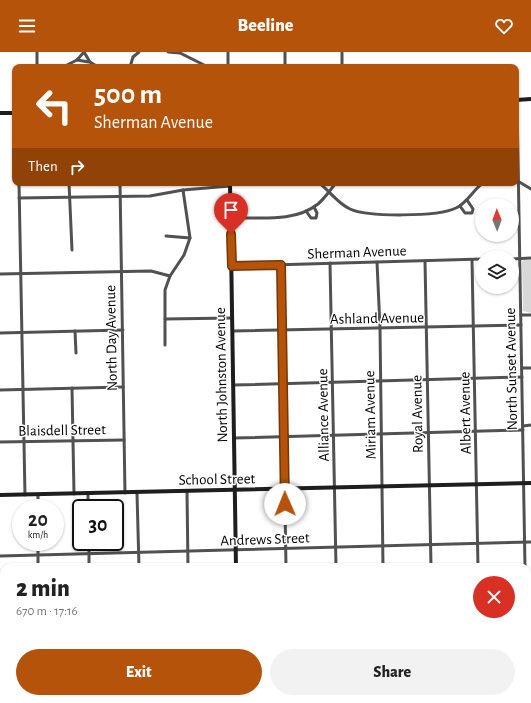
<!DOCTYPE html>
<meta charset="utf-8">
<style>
:root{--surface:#fff;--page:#f2f2f2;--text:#222;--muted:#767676;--accent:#b45309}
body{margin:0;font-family:"Alegreya Sans",sans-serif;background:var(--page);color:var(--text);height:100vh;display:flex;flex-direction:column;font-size:15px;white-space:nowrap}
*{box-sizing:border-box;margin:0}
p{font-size:13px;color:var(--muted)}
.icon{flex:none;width:22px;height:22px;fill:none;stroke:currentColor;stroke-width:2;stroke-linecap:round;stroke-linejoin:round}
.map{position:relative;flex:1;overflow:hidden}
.sheet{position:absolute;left:0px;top:511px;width:531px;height:140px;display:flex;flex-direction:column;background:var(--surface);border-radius:12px 12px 0 0;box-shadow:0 1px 3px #0004}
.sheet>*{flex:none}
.top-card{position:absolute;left:12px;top:12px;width:507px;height:122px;border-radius:8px;box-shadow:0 1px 3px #0004;background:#b45309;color:#fff;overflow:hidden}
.needle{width:26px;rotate:359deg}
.controls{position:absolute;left:475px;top:146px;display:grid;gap:8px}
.controls a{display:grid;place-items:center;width:44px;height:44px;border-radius:50%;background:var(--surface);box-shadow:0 1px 3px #0004;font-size:20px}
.speed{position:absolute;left:12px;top:447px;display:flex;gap:8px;font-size:20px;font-weight:700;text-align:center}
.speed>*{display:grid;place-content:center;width:52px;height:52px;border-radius:50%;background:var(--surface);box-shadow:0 1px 3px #0004;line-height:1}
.speed small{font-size:10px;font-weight:400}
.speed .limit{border:2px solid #111;border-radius:6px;background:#fff;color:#111}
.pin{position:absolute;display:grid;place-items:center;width:34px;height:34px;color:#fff;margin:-41px -17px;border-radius:50% 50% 50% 0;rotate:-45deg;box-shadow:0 0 4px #0007}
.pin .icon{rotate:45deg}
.me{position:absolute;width:44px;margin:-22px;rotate:359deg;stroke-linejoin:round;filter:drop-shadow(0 0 3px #0008)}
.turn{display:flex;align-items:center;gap:14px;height:84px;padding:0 16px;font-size:18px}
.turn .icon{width:52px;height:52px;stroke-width:2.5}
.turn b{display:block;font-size:28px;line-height:34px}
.then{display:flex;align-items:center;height:38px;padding:0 16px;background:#0003;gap:8px;font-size:15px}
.round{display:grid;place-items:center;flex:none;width:42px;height:42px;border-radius:21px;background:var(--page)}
.headline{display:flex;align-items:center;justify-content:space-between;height:68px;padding:0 16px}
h1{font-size:24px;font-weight:800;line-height:30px}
.primary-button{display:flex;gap:8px;margin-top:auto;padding:8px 16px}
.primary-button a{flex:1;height:46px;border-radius:24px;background:var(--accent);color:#fff;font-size:16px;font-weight:800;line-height:46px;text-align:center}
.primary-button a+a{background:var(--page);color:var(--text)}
header{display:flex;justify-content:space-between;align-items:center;height:52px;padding:0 16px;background:var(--accent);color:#fff;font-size:18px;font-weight:800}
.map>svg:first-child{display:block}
</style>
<header><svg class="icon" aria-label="menu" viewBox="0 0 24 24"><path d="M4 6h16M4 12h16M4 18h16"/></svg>Beeline<svg class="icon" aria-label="heart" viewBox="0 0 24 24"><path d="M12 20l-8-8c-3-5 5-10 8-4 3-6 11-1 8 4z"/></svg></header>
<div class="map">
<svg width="531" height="651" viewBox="0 0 531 651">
<rect width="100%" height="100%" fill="#fff"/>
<!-- green -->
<path fill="#d8d8d8" d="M 524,208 L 531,208 L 531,261 L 523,259 L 522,210 Z"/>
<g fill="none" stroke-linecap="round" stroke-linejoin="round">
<!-- street -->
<g stroke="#515151" stroke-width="3">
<path d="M 37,0 L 37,15"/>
<path d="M 168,0 L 180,1 L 208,15"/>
<path d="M 228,0 L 228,15"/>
<path d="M 285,0 L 285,15"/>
<path d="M 342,0 L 342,15"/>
<path d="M 77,8 L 89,10"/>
<path d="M 63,15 L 77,8 L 84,0 L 90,10 L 98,15"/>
<path d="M 130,15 L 133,5 L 139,0"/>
<path d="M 517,48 L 525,515"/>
<path d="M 516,128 L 531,137"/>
<path d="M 19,131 L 25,443"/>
<path d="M 69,131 L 72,198"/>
<path d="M 120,131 L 125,441"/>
<path d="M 319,131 C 330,139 337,151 350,157 C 367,165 438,165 456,156 C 467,151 473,138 483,131"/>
<path d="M 19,146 L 150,144 L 183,138 L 230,134"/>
<path d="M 460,154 L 465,161 L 472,161 L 473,157 L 467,148"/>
<path d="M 306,159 L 311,166 L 316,166 L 317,161 L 314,155"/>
<path d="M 231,166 C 259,165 294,171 318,152 C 325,146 330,138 336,131"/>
<path d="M 166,184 L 190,186"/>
<path d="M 512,207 L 531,206"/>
<path d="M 472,208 L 478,515"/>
<path d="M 425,209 L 431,515"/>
<path d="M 377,210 L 380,276 L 383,515"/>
<path d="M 330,211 L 336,515"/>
<path d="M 281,213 L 286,515"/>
<path d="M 232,214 L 482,207"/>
<path d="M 0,222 L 151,219 L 170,224"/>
<path d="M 521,263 L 531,263"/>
<path d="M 165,267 L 232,266"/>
<path d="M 75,279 L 76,301"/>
<path d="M 233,279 L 521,273"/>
<path d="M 0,281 L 123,278"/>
<path d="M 165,293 L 165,238 L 170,224 L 184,203 L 190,186 L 183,138"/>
<path d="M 522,316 L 531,316"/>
<path d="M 234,333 L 522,325"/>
<path d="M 72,336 L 74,442"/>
<path d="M 0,338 L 123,335"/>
<path d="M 523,374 L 531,373"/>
<path d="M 234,386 L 523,378"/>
<path d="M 0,390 L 124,388"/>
<path d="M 187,440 L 188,515"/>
<path d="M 137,441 L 139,515"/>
<path d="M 88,442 L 88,456"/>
<path d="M 38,443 L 38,456"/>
<path d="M 38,490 L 38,515"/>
<path d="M 89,490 L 89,515"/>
<path d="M 0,504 L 531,490"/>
<path d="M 527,550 L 531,550"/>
<path d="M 0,596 L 4,597"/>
<path d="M 91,647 L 91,651"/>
<path d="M 339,647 L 339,651"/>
<path d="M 385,647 L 385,651"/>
<path d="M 481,647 L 481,651"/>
<path d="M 41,651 L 41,647"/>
<path d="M 433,651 L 433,647"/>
<path d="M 528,651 L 528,623"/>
</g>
<!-- secondary -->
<g stroke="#1e1e1e" stroke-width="4">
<path d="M 516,48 L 531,47"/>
<path d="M 0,61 L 15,61"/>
<path d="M 230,131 L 236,515"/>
<path d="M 0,443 L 531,431"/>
<path d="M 239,647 L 239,651"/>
</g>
</g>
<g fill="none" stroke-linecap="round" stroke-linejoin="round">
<!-- route casing -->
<g stroke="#753606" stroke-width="10">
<path id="route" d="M 231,182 L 232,214 L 281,213 L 285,452"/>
</g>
<!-- route -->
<use href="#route" stroke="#b45309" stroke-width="7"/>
</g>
<g text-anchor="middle" stroke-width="3" stroke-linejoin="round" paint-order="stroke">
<!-- street labels -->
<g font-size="15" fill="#000" stroke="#fff">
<text transform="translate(357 200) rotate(-2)" y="5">Sherman Avenue</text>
<text transform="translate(377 266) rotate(-1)" y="5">Ashland Avenue</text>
<text transform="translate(111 286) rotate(-91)" y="5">North Day Avenue</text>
<text transform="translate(511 317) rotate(-91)" y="5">North Sunset Avenue</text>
<text transform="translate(221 323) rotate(-91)" y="5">North Johnston Avenue</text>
<text transform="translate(465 361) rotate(-91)" y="5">Albert Avenue</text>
<text transform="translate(417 362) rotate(-91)" y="5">Royal Avenue</text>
<text transform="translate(323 363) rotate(-91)" y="5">Alliance Avenue</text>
<text transform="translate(370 363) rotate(-91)" y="5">Miriam Avenue</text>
<text transform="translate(62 378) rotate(-1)" y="5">Blaisdell Street</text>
<text transform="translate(217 427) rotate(-1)" y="5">School Street</text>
<text transform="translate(265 487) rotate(-2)" y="5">Andrews Street</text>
</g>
</g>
</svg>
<div class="controls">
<a><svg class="needle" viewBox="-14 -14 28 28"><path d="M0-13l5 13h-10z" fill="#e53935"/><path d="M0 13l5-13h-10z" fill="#767676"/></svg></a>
<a><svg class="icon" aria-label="layers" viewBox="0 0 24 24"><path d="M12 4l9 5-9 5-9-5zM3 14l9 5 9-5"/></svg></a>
</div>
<div class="speed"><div>20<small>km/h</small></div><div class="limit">30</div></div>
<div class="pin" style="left:231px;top:182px;background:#d93025"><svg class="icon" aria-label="arrive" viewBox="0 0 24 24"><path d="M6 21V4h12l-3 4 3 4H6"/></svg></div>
<svg class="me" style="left:285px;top:452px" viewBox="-20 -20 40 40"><circle r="19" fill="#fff"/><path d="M0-13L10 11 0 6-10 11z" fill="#b45309"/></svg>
<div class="top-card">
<div class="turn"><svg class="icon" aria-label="left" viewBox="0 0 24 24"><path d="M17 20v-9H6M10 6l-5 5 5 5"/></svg><div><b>500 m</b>Sherman Avenue</div></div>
<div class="then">Then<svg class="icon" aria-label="right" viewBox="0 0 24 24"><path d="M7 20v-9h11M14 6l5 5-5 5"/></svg></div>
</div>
<section class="sheet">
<div class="headline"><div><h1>2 min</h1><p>670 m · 17:16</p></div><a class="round" style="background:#d93025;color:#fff"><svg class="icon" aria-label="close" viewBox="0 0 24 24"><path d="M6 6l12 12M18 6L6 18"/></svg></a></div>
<div class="primary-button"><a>Exit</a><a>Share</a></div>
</section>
</div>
